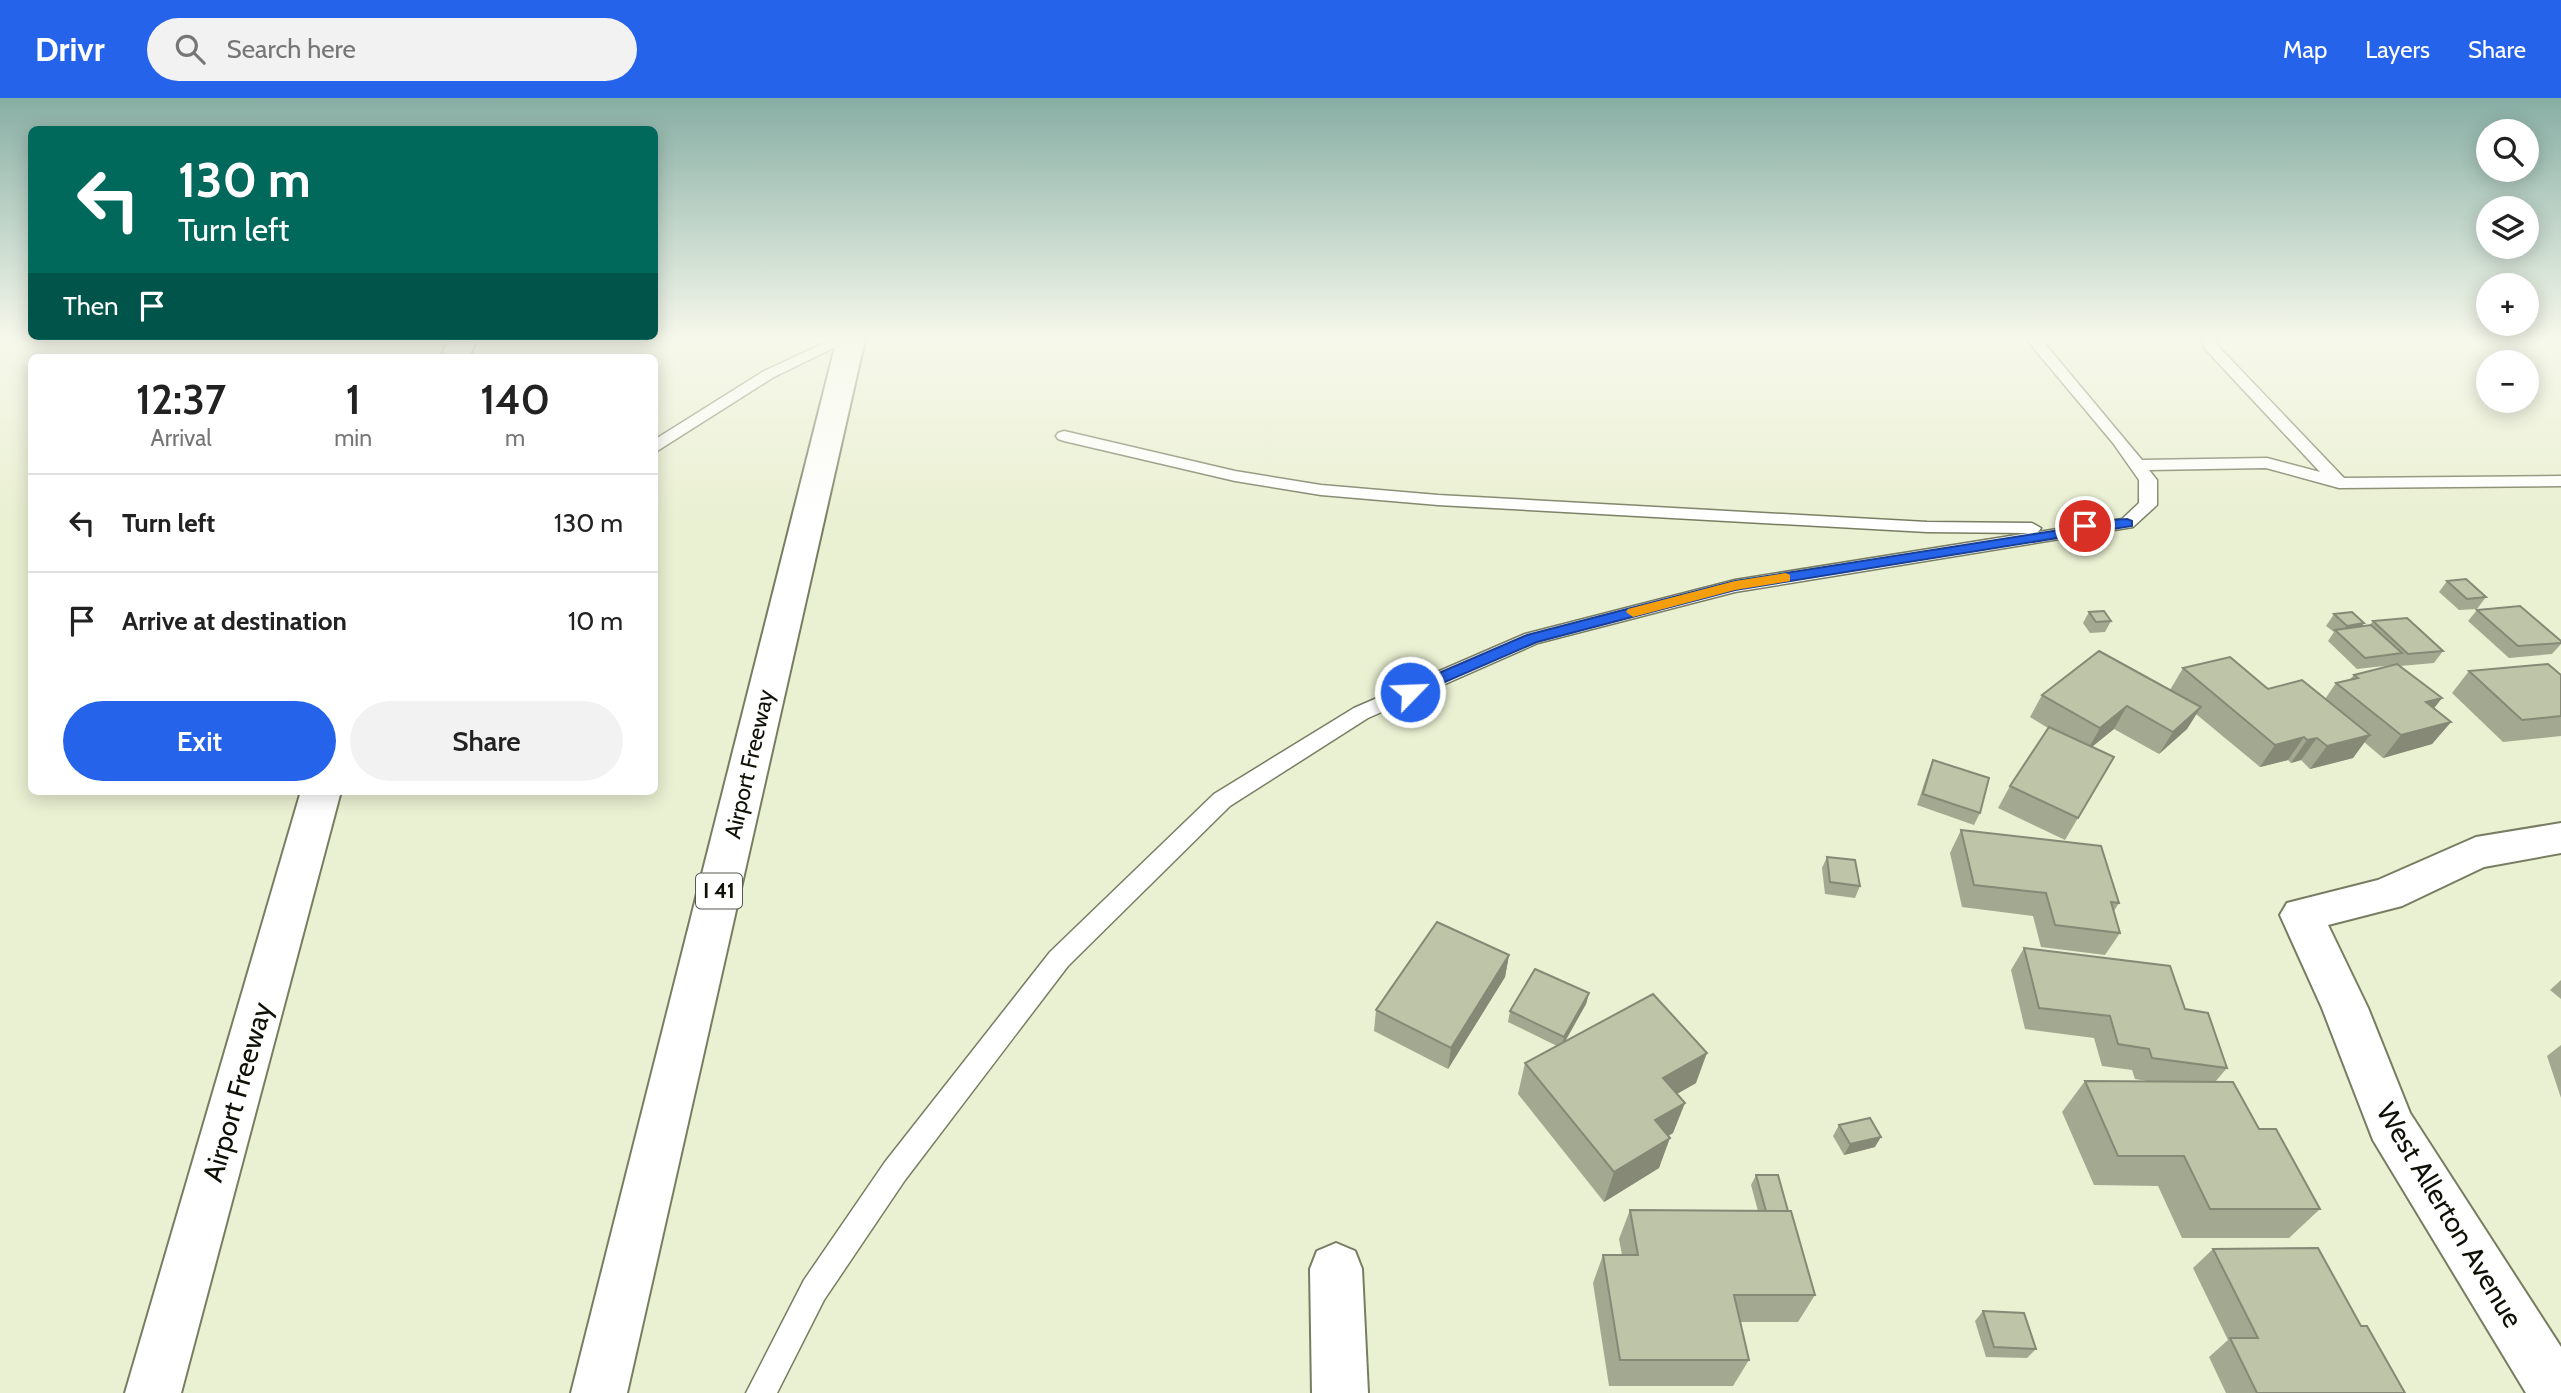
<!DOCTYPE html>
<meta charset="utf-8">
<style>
:root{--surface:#fff;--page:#f2f2f2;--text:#222;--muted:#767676;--line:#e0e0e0;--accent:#2563eb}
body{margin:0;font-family:Cabin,sans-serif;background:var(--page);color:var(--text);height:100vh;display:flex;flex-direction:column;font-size:26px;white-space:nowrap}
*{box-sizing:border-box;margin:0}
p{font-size:23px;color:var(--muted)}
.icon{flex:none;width:38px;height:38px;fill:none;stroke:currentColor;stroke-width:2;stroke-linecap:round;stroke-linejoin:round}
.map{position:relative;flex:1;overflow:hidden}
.side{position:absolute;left:28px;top:256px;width:630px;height:441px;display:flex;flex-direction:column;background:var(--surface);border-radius:10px;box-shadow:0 4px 18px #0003}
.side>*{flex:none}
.banner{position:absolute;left:28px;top:28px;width:630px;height:214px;border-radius:10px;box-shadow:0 4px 18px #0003;background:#00695c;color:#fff;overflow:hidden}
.controls{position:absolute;left:2476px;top:21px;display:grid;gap:14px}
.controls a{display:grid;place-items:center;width:63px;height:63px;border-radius:50%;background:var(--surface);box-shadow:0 4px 18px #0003;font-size:35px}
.pin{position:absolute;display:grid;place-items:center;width:60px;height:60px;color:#fff;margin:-30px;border:4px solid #fff;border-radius:50%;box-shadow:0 2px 7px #0007}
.me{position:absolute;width:77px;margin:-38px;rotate:66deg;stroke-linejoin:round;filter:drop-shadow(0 0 5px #0008)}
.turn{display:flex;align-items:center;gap:24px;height:147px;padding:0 35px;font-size:32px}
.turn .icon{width:91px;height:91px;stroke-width:2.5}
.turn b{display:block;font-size:49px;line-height:60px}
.then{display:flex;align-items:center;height:66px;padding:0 35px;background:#0003;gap:14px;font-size:26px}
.eta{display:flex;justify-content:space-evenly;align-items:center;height:119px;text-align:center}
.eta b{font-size:42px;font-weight:600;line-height:49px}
.button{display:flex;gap:14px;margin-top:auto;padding:14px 35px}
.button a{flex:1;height:80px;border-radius:42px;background:var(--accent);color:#fff;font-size:28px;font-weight:600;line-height:80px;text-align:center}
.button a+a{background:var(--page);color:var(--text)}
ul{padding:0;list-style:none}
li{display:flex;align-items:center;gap:21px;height:98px;padding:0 35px;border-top:2px solid var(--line)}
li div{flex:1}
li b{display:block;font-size:26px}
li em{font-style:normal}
header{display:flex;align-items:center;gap:42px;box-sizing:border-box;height:98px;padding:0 35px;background:var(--accent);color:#fff}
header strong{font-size:33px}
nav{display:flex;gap:38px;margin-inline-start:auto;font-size:24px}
.search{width:490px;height:63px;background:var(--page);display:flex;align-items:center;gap:18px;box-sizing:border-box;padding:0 24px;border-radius:38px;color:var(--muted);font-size:26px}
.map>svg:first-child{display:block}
</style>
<header>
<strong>Drivr</strong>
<div class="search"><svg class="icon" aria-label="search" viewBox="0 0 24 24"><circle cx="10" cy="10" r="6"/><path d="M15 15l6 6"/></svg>Search here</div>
<nav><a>Map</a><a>Layers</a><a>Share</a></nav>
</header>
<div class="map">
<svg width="2561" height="1295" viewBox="0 0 2561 1295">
<rect width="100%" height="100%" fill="#eaf0d2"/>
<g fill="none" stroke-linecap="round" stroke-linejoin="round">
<!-- service casing -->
<g stroke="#787d62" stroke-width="3">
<g id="service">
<path d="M 833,241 L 852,241 L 774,279 L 654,355 L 654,342 L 764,273 Z"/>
<path d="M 2026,241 L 2041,241 L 2142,362 L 2267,360 L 2320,374 L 2206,252 L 2201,241 L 2215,241 L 2218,248 L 2344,380 L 2561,378 L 2561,388 L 2339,390 L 2266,370 L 2149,372 L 2157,382 L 2157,407 L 2133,429 L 1735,494 L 1538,545 L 1368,620 L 1230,708 L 1068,868 L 905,1082 L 824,1202 L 777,1295 L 746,1295 L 804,1182 L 885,1064 L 1050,854 L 1214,696 L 1354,610 L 1525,536 L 1735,482 L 2029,435 L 1927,434 L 1438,407 L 1321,397 L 1235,383 L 1064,343 L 1058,341 L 1056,338 L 1058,335 L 1064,333 L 1235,373 L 1321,387 L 1438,397 L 1927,424 L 2032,425 L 2041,430 L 2038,434 L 2122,421 L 2139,405 L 2139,382 L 2113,345 Z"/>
</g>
</g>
<!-- minor casing -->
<g stroke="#787d62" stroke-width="4">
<g id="minor">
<path d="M 2561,725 L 2561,755 L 2484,769 L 2402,808 L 2328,827 L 2368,910 L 2410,1015 L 2561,1249 L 2561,1295 L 2526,1295 L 2373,1042 L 2322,910 L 2280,817 L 2287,805 L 2378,782 L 2476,739 Z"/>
<path d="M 1336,1145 L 1355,1153 L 1362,1171 L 1368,1295 L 1312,1295 L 1310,1171 L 1317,1153 Z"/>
</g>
</g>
<!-- motorway casing -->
<g stroke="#787d62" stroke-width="4">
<g id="motorway">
<path d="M 449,241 L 477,241 L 469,259 L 441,259 Z"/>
<path d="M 837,241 L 865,241 L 627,1295 L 571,1295 Z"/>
<path d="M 301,693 L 341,693 L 181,1295 L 125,1295 Z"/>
</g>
</g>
<!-- service -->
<use href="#service" fill="#fff" fill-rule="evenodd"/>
<!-- minor -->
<use href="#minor" fill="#fff" fill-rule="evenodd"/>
<!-- motorway -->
<use href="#motorway" fill="#fff" fill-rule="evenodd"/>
</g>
<!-- wall -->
<g fill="#a3a990">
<path d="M 2447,483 L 2486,499 L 2477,511 L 2459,512 L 2439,494 Z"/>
<path d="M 2477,512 L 2561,543 L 2561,546 L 2552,556 L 2509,560 L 2468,523 Z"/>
<path d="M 2089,514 L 2111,523 L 2105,534 L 2090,535 L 2083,525 Z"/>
<path d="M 2334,516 L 2361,529 L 2370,527 L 2373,523 L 2443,553 L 2434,565 L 2400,568 L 2442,600 L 2434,610 L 2451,624 L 2432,646 L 2383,660 L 2364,644 L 2353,660 L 2310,671 L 2301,662 L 2291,665 L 2288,662 L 2260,669 L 2196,616 L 2187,631 L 2159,656 L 2114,631 L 2092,648 L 2114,659 L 2065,742 L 1998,710 L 2010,688 L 2048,630 L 2030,619 L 2042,597 L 2170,592 L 2183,570 L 2268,591 L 2325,601 L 2336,585 L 2349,582 L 2354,577 L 2393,567 L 2357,571 L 2328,543 L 2334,534 L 2326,528 Z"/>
<path d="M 2469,573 L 2561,577 L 2561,638 L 2503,644 L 2452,595 Z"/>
<path d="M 1933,662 L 1980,715 L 1974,727 L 1917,707 L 1928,674 Z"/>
<path d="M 1961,732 L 2119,805 L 2114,813 L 2120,835 L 2105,857 L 2041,849 L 2033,818 L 1962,809 L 1950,755 Z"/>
<path d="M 1827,759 L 1860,788 L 1855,800 L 1825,796 L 1822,770 Z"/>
<path d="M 2024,850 L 2185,911 L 2227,970 L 2215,984 L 2259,1031 L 2320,1111 L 2289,1140 L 2182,1140 L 2158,1088 L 2094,1087 L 2062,1014 L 2085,983 L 2154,984 L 2135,981 L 2132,972 L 2102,968 L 2094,940 L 2025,931 L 2011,872 Z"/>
<path d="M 1509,857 L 1505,879 L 1448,971 L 1374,933 L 1376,912 Z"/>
<path d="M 2561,882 L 2561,901 L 2550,892 Z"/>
<path d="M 1589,895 L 1586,906 L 1565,944 L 1696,985 L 1677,996 L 1673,1035 L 1668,1038 L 1659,1070 L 1604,1104 L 1518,996 L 1525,965 L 1557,948 L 1508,924 L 1510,913 Z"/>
<path d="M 2561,947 L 2561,1000 L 2547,958 Z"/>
<path d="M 1839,1027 L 1875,1049 L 1844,1057 L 1833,1038 Z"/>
<path d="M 1756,1077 L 1788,1113 L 1815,1197 L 1798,1224 L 1740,1224 L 1749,1262 L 1733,1288 L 1609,1288 L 1593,1185 L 1603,1157 L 1622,1157 L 1619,1141 L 1630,1112 L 1758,1113 L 1751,1087 Z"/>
<path d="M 2213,1151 L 2361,1228 L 2405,1295 L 2226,1295 L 2209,1259 L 2228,1242 L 2193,1170 Z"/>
<path d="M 1983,1213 L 2036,1251 L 2027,1260 L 1986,1259 L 1975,1223 Z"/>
</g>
<!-- shaded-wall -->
<g fill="#858975">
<path d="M 2364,525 L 2356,536 L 2340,537 L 2347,528 Z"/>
<path d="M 2442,600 L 2424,623 L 2426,604 Z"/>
<path d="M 2127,608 L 2114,631 L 2087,653 L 2100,630 Z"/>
<path d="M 2201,609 L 2187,631 L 2159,656 L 2173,634 Z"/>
<path d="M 2451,624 L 2432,646 L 2383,660 L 2401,637 Z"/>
<path d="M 2370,637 L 2353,660 L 2310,671 L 2327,648 Z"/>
<path d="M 2304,639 L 2288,662 L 2260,669 L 2275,647 Z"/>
<path d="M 2317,640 L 2301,662 L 2291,665 L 2307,642 Z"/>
<path d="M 1509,857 L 1505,879 L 1448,971 L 1451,950 Z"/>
<path d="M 1589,895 L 1586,906 L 1561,950 L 1564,939 Z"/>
<path d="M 1707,955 L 1696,985 L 1652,1010 L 1663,980 Z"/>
<path d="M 1685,1005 L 1673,1035 L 1644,1052 L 1655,1022 Z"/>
<path d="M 1881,1039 L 1875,1049 L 1844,1057 L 1850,1046 Z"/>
<path d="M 1670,1040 L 1659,1070 L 1604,1104 L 1614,1074 Z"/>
</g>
<!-- building -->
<g fill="#bec4a7" stroke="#858975" stroke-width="2">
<path d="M 2466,481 L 2486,499 L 2467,501 L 2447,483 Z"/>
<path d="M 2520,508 L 2561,543 L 2561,545 L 2518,548 L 2477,512 Z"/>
<path d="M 2104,513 L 2111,523 L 2096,524 L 2089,514 Z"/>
<path d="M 2352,514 L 2364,525 L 2347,528 L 2334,516 Z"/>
<path d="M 2407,520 L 2443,553 L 2408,556 L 2373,523 Z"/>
<path d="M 2371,527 L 2402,555 L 2365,560 L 2335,532 Z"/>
<path d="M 2099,553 L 2201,609 L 2173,634 L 2127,608 L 2100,630 L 2042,597 Z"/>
<path d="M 2230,559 L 2268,591 L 2302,582 L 2370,637 L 2327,648 L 2317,640 L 2307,642 L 2304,639 L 2275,647 L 2183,570 Z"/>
<path d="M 2397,566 L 2442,600 L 2426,604 L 2451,624 L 2401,637 L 2336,585 L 2358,580 L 2354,577 Z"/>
<path d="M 2548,566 L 2561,577 L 2561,618 L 2522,622 L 2469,573 Z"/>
<path d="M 2049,629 L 2114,659 L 2078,720 L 2010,688 Z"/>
<path d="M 1933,662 L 1989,680 L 1980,715 L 1923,696 Z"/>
<path d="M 1961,732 L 2101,748 L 2119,805 L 2111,804 L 2120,835 L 2055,827 L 2046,795 L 1974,787 Z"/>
<path d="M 1827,759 L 1855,762 L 1860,788 L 1830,784 Z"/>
<path d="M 1437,824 L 1509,857 L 1451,950 L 1376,912 Z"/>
<path d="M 2024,850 L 2170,868 L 2185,911 L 2208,915 L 2227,970 L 2152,960 L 2149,951 L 2118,946 L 2110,918 L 2039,910 Z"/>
<path d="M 1535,871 L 1589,895 L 1564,939 L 1510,913 Z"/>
<path d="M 1653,896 L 1707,955 L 1663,980 L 1685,1005 L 1655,1022 L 1670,1040 L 1614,1074 L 1525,965 Z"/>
<path d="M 2085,983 L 2233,984 L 2259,1031 L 2276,1031 L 2320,1111 L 2210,1111 L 2184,1058 L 2118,1058 Z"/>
<path d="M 1870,1020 L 1881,1039 L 1850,1046 L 1839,1027 Z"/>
<path d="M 1756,1077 L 1778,1077 L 1788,1113 L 1766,1113 Z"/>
<path d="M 1630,1112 L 1791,1113 L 1815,1197 L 1734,1197 L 1749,1262 L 1620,1262 L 1603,1157 L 1638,1157 Z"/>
<path d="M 2318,1150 L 2361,1228 L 2367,1228 L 2405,1295 L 2257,1295 L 2230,1240 L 2258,1240 L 2213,1151 Z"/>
<path d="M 1983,1213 L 2024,1215 L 2036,1251 L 1994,1249 Z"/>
</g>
<!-- sky -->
<linearGradient id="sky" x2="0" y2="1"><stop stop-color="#87aea4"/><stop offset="0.57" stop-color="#f6f8eb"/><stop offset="1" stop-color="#f6f8eb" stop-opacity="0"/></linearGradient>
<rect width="2561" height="422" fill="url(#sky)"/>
<!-- route -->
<path fill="#2563eb" stroke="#184099" stroke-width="2" d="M 2127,421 L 2132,423 L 2132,428 L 1735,492 L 1537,544 L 1415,597 L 1404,597 L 1402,594 L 1404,590 L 1527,537 L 1735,483 L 2079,429 L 2080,425 L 2085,424 Z"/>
<!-- slow -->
<path fill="#f59e0b" d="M 1786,475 L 1790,477 L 1790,483 L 1735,492 L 1633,519 L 1626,514 L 1628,511 L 1735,483 Z"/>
<g text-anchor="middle" stroke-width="6" stroke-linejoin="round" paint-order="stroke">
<!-- shield labels -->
<rect fill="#fff" stroke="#575851" stroke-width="2" x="696" y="775.5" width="46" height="35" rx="5"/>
<g font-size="21" font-weight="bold" fill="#0f1107">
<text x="719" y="800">I 41</text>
</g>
<!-- street labels -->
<g font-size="23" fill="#0f1107" stroke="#fff">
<text transform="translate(749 666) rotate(-77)" y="8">Airport Freeway</text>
</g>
<!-- near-street labels -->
<g font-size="28" fill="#0f1107" stroke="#fff">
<text transform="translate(237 994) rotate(-74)" y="10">Airport Freeway</text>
<text transform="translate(2450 1117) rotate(59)" y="10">West Allerton Avenue</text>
</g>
</g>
</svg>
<div class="controls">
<a><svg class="icon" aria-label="search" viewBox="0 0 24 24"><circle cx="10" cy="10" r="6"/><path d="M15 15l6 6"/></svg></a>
<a><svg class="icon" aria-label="layers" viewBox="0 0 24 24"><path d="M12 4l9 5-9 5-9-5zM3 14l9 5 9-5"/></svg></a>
<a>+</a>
<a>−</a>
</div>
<div class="pin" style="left:2085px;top:428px;background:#d93025"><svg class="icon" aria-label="arrive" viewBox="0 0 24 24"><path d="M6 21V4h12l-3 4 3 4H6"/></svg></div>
<svg class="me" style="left:1410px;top:594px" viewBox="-20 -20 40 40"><circle r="17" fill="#2563eb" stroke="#fff" stroke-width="3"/><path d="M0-11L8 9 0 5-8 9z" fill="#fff"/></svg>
<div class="banner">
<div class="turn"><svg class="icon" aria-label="left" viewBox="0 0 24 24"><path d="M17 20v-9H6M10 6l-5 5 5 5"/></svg><div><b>130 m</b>Turn left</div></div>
<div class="then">Then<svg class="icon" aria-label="arrive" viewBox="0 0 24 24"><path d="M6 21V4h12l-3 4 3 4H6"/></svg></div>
</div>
<section class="side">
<div class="eta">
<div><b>12:37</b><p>Arrival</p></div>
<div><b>1</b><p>min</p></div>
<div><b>140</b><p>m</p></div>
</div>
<ul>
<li><svg class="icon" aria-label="left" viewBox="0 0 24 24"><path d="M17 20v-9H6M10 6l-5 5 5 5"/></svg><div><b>Turn left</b></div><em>130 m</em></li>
<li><svg class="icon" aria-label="arrive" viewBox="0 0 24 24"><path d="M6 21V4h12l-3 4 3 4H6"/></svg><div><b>Arrive at destination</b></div><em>10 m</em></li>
</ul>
<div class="button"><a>Exit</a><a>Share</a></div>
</section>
</div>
